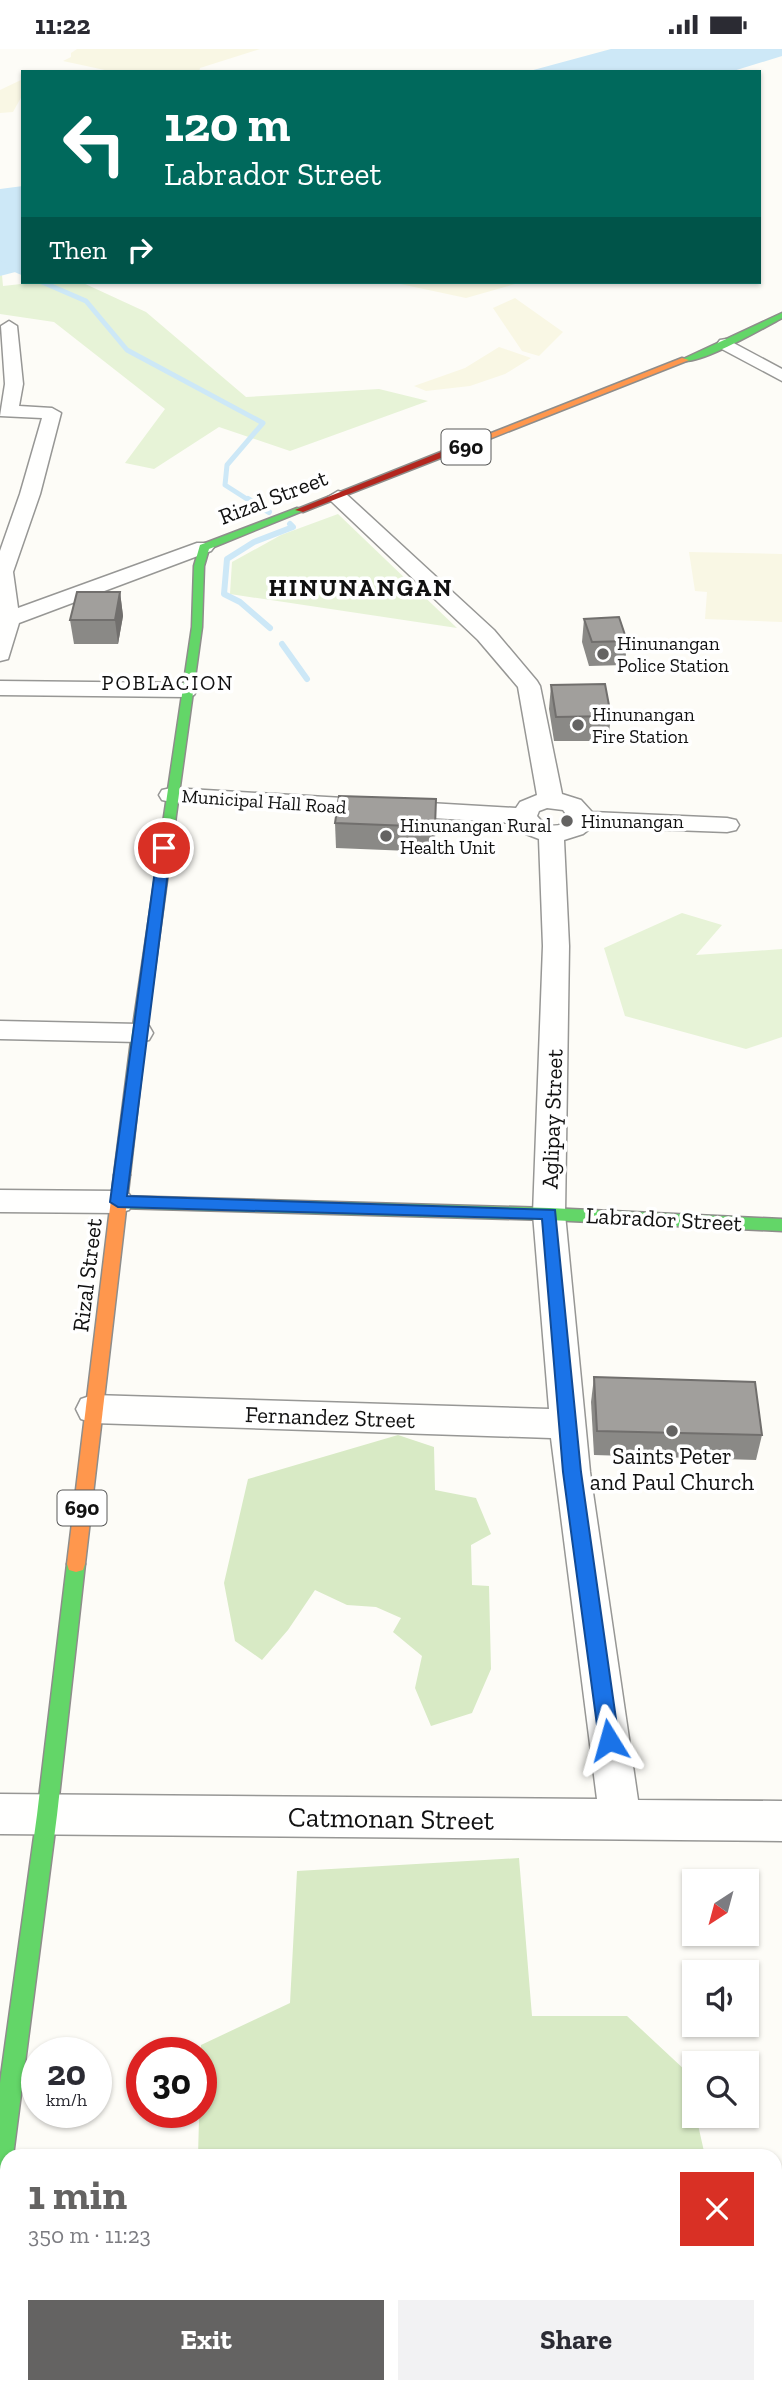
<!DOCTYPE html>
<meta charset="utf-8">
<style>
:root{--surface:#fff;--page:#f2f2f3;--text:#2b2b33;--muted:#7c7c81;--accent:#646362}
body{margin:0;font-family:"Zilla Slab",serif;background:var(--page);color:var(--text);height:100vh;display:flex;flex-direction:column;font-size:26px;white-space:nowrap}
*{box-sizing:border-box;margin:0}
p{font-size:23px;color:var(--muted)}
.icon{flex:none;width:38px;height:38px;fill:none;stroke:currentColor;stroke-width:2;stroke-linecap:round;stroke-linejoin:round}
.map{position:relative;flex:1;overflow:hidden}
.sheet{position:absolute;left:0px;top:2100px;width:782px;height:245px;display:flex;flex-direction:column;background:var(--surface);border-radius:21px 21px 0 0;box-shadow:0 2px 5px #0004}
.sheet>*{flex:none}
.banner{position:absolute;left:21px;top:21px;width:740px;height:214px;border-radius:0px;box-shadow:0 2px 5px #0004;background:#00695c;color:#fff;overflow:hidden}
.needle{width:46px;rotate:216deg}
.tools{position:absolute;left:682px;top:1820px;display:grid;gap:14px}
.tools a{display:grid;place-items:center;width:77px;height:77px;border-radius:0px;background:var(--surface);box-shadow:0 2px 5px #0004;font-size:35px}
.speed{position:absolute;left:21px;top:1988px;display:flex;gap:14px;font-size:35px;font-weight:700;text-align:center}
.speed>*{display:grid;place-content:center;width:91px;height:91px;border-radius:50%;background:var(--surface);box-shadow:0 2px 5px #0004;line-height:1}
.speed small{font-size:18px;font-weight:400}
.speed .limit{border:10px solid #d22;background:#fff;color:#111}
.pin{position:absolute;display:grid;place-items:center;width:60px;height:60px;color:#fff;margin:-30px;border:4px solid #fff;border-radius:50%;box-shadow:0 2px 7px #0007}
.me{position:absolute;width:77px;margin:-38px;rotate:352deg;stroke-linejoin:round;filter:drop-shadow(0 0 5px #0008)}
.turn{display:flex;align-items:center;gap:24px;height:147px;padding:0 28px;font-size:32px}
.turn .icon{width:91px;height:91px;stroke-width:2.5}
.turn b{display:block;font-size:49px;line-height:60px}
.then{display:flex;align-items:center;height:66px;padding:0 28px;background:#0003;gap:14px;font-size:26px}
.round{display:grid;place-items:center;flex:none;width:74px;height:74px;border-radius:0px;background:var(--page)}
.head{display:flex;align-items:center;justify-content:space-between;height:119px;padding:0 28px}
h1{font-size:42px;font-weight:700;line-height:52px;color:var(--accent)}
.action{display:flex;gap:14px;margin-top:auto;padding:14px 28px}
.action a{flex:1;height:80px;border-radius:0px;background:var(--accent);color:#fff;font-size:28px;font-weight:700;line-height:80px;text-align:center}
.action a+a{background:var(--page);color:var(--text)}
.status{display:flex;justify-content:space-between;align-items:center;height:49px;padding:0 35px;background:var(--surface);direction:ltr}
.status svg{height:19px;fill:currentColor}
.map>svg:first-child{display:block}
</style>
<div class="status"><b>11:22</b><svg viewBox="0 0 49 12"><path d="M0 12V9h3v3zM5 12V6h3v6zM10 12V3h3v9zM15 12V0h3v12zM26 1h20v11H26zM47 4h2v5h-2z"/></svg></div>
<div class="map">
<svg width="782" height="2345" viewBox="0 0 782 2345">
<rect width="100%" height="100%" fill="#fdfcf7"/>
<!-- farmland -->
<g fill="#f9f7e4">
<path d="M 77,0 L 260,0 L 200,19 L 199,23 L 114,23 L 63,12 L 71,8 L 71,4 Z"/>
<path d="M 23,30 L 23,45 L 13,63 L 0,64 L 0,41 Z"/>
<path d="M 391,233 L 522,233 L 466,249 Z"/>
<path d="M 515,249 L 563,283 L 539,307 L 522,302 L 493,259 Z"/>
<path d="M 499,298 L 531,309 L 505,325 L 470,337 L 426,342 L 414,337 L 465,319 Z"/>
<path d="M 689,503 L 782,505 L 782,573 L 705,570 L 707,543 L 695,542 Z"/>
</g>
<!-- green -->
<g fill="#e7f3d7">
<path d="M 2,226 L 3,237 L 39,233 L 81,233 L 146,263 L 246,348 L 379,340 L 428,352 L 290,402 L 219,378 L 154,420 L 125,414 L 165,360 L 54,273 L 0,265 L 0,227 Z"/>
<path d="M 338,465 L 457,579 L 230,545 L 232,513 L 281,486 Z"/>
<path d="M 682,864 L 722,876 L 696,906 L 782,900 L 782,988 L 746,1000 L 625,967 L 604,899 Z"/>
<path d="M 775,2234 L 782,2234 L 782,2345 L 449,2345 L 448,2338 L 775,2338 Z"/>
</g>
<!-- forest -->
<g fill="#d8eac5">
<path d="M 398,1386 L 434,1398 L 435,1441 L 476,1449 L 491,1485 L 471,1496 L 472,1536 L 489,1537 L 491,1620 L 472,1664 L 431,1677 L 415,1639 L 422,1607 L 393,1583 L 401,1569 L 376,1558 L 347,1556 L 315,1541 L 288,1581 L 262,1611 L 235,1592 L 224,1534 L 248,1430 Z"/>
<path d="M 519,1809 L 532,1967 L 627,1967 L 686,2022 L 705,2107 L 198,2107 L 201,1996 L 290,1954 L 297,1822 Z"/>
<path d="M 271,2338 L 507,2338 L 512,2345 L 282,2345 Z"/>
</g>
<!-- water -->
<g fill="#cde8f7">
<path d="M 611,0 L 782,0 L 782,7 L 730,23 L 526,23 Z"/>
<path d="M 23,137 L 23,221 L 0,227 L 0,140 Z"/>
</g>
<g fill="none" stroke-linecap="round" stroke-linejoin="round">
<!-- stream-far1 -->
<g stroke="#cde8f7" stroke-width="5">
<path d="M 0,214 L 23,224"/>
<path d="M 42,233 L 86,252 L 127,301 L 263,374 L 227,416 L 225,436 L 250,452"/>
</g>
<!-- stream -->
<g stroke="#cde8f7" stroke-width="6">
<path d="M 248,450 L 269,463"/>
<path d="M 270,579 L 240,553 L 224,545 L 227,510 L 254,493 L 293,478 L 290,475"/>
<path d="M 282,595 L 307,630"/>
</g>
<!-- street casing -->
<g stroke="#979795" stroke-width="3">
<g id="street">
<path d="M 9,272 L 17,277 L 23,335 L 19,357 L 52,359 L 61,364 L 40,445 L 13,523 L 18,559 L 197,494 L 211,494 L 214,498 L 211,502 L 19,574 L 8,610 L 0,612 L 0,502 L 20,445 L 42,369 L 0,367 L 5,335 L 1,277 Z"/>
<path d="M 726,290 L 782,320 L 782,332 L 720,299 L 717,295 L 720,291 Z"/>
<path d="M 338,442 L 345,444 L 494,581 L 537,632 L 540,637 L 562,745 L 581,751 L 592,763 L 727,769 L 736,771 L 739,776 L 736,781 L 727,783 L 592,778 L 583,785 L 564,791 L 569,897 L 565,1165 L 590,1423 L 638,1751 L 782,1752 L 782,1792 L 0,1785 L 0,1745 L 597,1750 L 551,1389 L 93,1374 L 81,1370 L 76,1360 L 81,1350 L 93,1346 L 549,1360 L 533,1165 L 543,897 L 539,790 L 526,785 L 516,774 L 171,753 L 162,751 L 159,746 L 162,741 L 171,739 L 516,759 L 520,753 L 537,746 L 518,638 L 478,591 L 331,452 L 328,448 ZM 547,759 L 563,761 L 570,771 C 558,779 546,779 537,767 L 539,762 Z"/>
<path d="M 0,632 L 186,634 L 194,636 L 197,641 L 194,646 L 186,648 L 0,646 Z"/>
<path d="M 0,972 L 139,975 L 149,977 L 153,984 L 149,991 L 139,993 L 0,990 Z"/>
<path d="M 0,1141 L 118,1142 L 129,1145 L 134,1153 L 129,1161 L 118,1164 L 0,1163 Z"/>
</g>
</g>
<!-- fast casing -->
<g stroke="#8e8d8b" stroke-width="3">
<g id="fast">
<path d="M 782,264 L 782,269 C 765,278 695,319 681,311 Z"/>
<path d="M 297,459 L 305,461 L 209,500 L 204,517 L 202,578 L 146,984 L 130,1126 L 122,1131 L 114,1126 L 132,984 L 192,578 L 194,517 L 200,496 Z"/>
<path d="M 118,1147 L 549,1159 L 782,1170 L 782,1182 L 549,1171 L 118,1159 L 110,1153 Z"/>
<path d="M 76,1507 L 83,1509 L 85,1515 L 57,1766 L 13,2107 L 7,2107 L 7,2129 L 0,2132 L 0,2034 L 37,1766 L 67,1515 L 69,1509 Z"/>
</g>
</g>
<!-- slow casing -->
<g stroke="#8e8d8b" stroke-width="3">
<g id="slow">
<path d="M 682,309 L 689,311 L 479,394 L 471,392 Z"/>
<path d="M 122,1121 L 130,1126 L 85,1515 L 83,1521 L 76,1523 L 69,1521 L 67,1515 L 114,1126 Z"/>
</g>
</g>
<!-- jam casing -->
<g stroke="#8e8d8b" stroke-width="3">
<path id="jam" d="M 476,389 L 481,392 L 479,394 L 303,463 L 295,461 Z"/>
</g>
<!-- street -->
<use href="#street" fill="#fffffe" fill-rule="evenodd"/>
<!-- fast -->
<use href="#fast" fill="#63d668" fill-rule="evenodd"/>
<!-- slow -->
<use href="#slow" fill="#ff974d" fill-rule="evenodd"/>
<!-- jam -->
<use href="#jam" fill="#b3261e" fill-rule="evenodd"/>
</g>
<!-- wall -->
<g fill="#8a8986">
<path d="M 120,543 L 123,567 L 118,595 L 74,595 L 70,571 Z"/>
<path d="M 584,570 L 627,592 L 625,616 L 589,617 L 582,593 Z"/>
<path d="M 551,636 L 611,667 L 608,692 L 554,692 L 549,660 Z"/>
<path d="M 436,750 L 434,803 L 336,799 L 335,774 Z"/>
<path d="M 594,1328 L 762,1386 L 756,1411 L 594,1406 L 591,1353 Z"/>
</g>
<!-- shaded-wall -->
<g fill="#716f6d">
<path d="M 120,543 L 123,567 L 118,595 L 115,571 Z"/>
<path d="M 436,750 L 436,775 L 434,803 L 435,778 Z"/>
</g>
<!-- building -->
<g fill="#a19f9c" stroke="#716f6d" stroke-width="2">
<path d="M 77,543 L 120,543 L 115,571 L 70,571 Z"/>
<path d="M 619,568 L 627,592 L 592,593 L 584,570 Z"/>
<path d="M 605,635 L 611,667 L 556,668 L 551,636 Z"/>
<path d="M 339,747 L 436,750 L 435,778 L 335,774 Z"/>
<path d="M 594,1328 L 755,1333 L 762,1386 L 597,1382 Z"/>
</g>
<!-- route -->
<path fill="#1a73e8" stroke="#114b97" stroke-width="2" d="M 164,795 L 171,799 L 127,1147 L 555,1161 L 581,1423 L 619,1691 L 616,1698 L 609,1700 L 602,1698 L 599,1691 L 563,1423 L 542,1170 L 118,1158 L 110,1153 L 158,799 Z"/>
<!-- markers -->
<g fill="#646362" stroke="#fff" stroke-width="2.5">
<circle cx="603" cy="605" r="7"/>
<circle cx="578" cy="676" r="7"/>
<circle cx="567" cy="772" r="7"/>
<circle cx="386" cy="787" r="7"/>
<circle cx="672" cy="1382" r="7"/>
</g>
<g text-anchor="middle" stroke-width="7" stroke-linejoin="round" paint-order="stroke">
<!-- far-poi labels -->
<g font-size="19" fill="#111" stroke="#fff" text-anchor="start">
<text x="617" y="601">Hinunangan<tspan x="617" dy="22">Police Station</tspan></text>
<text x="592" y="672">Hinunangan<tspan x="592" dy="22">Fire Station</tspan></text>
<text x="581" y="779">Hinunangan</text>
<text x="400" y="783">Hinunangan Rural<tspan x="400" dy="22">Health Unit</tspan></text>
</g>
<!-- far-street labels -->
<g font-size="19" fill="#111" stroke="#fff">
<text transform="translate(264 752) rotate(4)" y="7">Municipal Hall Road</text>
</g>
<!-- shield labels -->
<g fill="#fff" stroke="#585858" stroke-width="2">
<rect x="441.5" y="380.5" width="49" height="35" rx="5"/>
<rect x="57.5" y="1441.5" width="49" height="35" rx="5"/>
</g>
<g font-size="21" font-weight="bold" fill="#111">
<text x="466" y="405">690</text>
<text x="82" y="1466">690</text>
</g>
<!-- far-quarter labels -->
<g font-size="21" letter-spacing="2" fill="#111" stroke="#fff">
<text x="168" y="641">POBLACION</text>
</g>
<!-- street labels -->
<g font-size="23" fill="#111" stroke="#fff">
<text transform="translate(273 448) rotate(-21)" y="8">Rizal Street</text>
<text transform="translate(552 1070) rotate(-88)" y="8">Aglipay Street</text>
<text transform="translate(664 1170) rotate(3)" y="8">Labrador Street</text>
<text transform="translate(87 1226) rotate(-83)" y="8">Rizal Street</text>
<text transform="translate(330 1368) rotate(2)" y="8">Fernandez Street</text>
</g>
<!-- poi labels -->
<g font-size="23" fill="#111" stroke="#fff">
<text x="672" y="1415">Saints Peter<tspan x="672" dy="26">and Paul Church</tspan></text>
</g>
<!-- far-district labels -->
<g font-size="24" font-weight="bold" letter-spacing="2" fill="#111" stroke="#fff">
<text x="361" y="547">HINUNANGAN</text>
</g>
<!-- near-street labels -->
<g font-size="28" fill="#111" stroke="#fff">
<text transform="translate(391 1769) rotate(1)" y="10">Catmonan Street</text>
</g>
</g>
</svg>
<div class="tools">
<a><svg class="needle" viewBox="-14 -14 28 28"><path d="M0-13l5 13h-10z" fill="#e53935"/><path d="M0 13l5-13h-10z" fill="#7c7c81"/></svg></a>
<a><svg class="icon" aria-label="sound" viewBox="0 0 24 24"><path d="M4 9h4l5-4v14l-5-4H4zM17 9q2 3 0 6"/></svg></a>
<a><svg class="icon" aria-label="search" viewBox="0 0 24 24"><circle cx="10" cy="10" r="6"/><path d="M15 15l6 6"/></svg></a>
</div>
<div class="speed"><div>20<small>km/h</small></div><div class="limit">30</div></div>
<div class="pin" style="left:164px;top:799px;background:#d93025"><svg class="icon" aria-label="arrive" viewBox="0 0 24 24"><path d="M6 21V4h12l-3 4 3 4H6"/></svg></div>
<svg class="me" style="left:609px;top:1691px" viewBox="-20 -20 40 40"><path d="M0-17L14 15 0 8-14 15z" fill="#1a73e8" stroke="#fff" stroke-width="4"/></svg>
<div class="banner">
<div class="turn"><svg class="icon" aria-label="left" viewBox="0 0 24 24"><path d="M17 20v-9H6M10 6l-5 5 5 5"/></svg><div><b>120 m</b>Labrador Street</div></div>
<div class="then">Then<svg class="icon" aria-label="right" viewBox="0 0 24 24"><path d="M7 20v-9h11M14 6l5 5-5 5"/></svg></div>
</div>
<section class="sheet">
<div class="head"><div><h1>1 min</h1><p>350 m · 11:23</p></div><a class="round" style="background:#d93025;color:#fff"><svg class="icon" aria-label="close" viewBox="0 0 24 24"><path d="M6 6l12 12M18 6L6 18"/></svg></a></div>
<div class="action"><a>Exit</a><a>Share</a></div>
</section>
</div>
